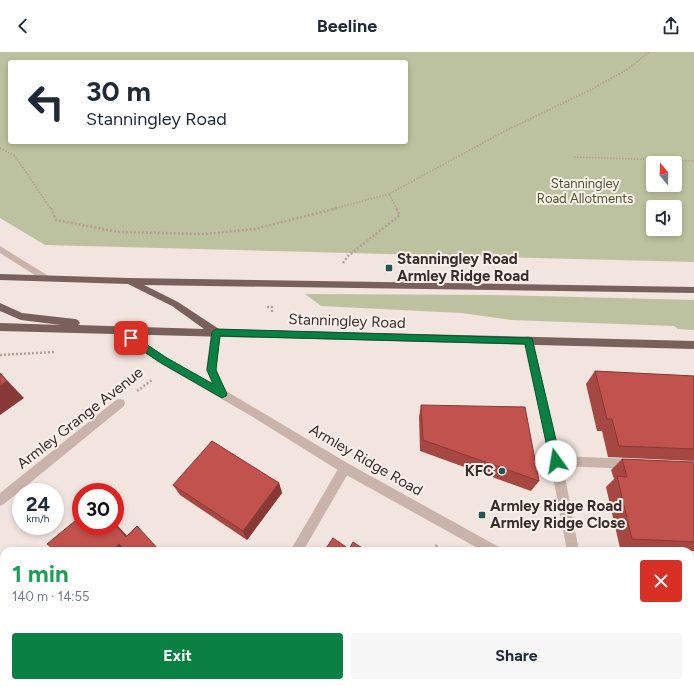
<!DOCTYPE html>
<meta charset="utf-8">
<style>
:root{--surface:#fff;--page:#f6f6f7;--text:#1f2937;--muted:#747a83;--accent:#0b8043}
body{margin:0;font-family:Figtree,sans-serif;background:var(--page);color:var(--text);height:100vh;display:flex;flex-direction:column;font-size:15px;white-space:nowrap}
*{box-sizing:border-box;margin:0}
p{font-size:13px;color:var(--muted)}
.icon{flex:none;width:22px;height:22px;fill:none;stroke:currentColor;stroke-width:2;stroke-linecap:round;stroke-linejoin:round}
.map{position:relative;flex:1;overflow:hidden}
.side{position:absolute;left:0px;top:495px;width:694px;height:140px;display:flex;flex-direction:column;background:var(--surface);border-radius:12px 12px 0 0;box-shadow:0 2px 6px #0003}
.side>*{flex:none}
.top-card{position:absolute;left:8px;top:8px;width:400px;height:84px;border-radius:4px;box-shadow:0 2px 6px #0003;background:#fff;color:var(--text);overflow:hidden}
.needle{width:26px;rotate:341deg}
.tools{position:absolute;left:646px;top:104px;display:grid;gap:8px}
.tools a{display:grid;place-items:center;width:36px;height:36px;border-radius:4px;background:var(--surface);box-shadow:0 2px 6px #0003;font-size:20px}
.speed{position:absolute;left:12px;top:431px;display:flex;gap:8px;font-size:20px;font-weight:700;text-align:center}
.speed>*{display:grid;place-content:center;width:52px;height:52px;border-radius:50%;background:var(--surface);box-shadow:0 2px 6px #0003;line-height:1}
.speed small{font-size:10px;font-weight:400}
.speed .limit{border:6px solid #d22;background:#fff;color:#111}
.pin{position:absolute;display:grid;place-items:center;width:34px;height:34px;color:#fff;margin:-17px;border-radius:8px;box-shadow:0 2px 6px #0006}
.me{position:absolute;width:44px;margin:-22px;rotate:347deg;stroke-linejoin:round;filter:drop-shadow(0 0 3px #0008)}
.turn{display:flex;align-items:center;gap:14px;height:84px;padding:0 12px;font-size:18px}
.turn .icon{width:52px;height:52px;stroke-width:2.5}
.turn b{display:block;font-size:28px;line-height:34px}
.round{display:grid;place-items:center;flex:none;width:42px;height:42px;border-radius:4px;background:var(--page)}
.summary{display:flex;align-items:center;justify-content:space-between;height:68px;padding:0 12px}
h1{font-size:24px;font-weight:700;line-height:30px;color:#1e9e55}
.action{display:flex;gap:8px;margin-top:auto;padding:8px 12px}
.action a{flex:1;height:46px;border-radius:4px;background:var(--accent);color:#fff;font-size:16px;font-weight:700;line-height:46px;text-align:center}
.action a+a{background:var(--page);color:var(--text)}
header{display:flex;justify-content:space-between;align-items:center;height:52px;padding:0 12px;background:var(--surface);font-size:18px;font-weight:700}
.map>svg:first-child{display:block}
</style>
<header><svg class="icon" aria-label="back" viewBox="0 0 24 24"><path d="M15 5l-7 7 7 7"/></svg>Beeline<svg class="icon" aria-label="share" viewBox="0 0 24 24"><path d="M12 15V3M7 8l5-5 5 5M5 13v7h14v-7"/></svg></header>
<div class="map">
<svg width="694" height="635" viewBox="0 0 694 635">
<rect width="100%" height="100%" fill="#f2e5df"/>
<!-- green -->
<g fill="#bcc19f" fill-rule="evenodd">
<path d="M 0,0 L 694,0 L 694,210 L 45,193 L 0,166 ZM 10,10 L 406,10 L 406,90 L 10,90 ZM 653,111 L 675,111 L 675,133 L 653,133 ZM 653,155 L 675,155 L 675,177 L 653,177 Z"/>
<path d="M 305,242 L 494,243 L 694,248 L 694,278 L 678,277 L 674,274 L 511,268 L 461,261 L 321,254 Z"/>
</g>
<g fill="none" stroke-linecap="round" stroke-linejoin="round">
<!-- path-far2 -->
<g stroke="#b69d95" stroke-width="1.5" stroke-dasharray="1.5 1.5" stroke-linecap="butt">
<path d="M 0,96 L 15,104 L 51,157"/>
<path d="M 574,105 L 694,109"/>
<path d="M 333,157 L 389,142"/>
<path d="M 397,157 L 389,142 L 503,80 L 592,37 L 628,17 L 649,0"/>
</g>
<!-- path-far1 -->
<g stroke="#b69d95" stroke-width="2.5" stroke-dasharray="2 2" stroke-linecap="butt">
<path d="M 51,156 L 56,168 L 119,180 L 205,182 L 255,177 L 337,156"/>
<path d="M 343,211 L 348,204 L 400,163 L 396,156"/>
<path d="M 267,255 L 272,255 L 272,261"/>
<path d="M 0,303 L 54,300"/>
<path d="M 137,339 L 152,328"/>
</g>
<!-- path -->
<g stroke="#b69d95" stroke-width="3" stroke-dasharray="2.5 2.5" stroke-linecap="butt">
<path d="M 434,499 L 437,493"/>
<path d="M 381,635 L 382,631"/>
</g>
<!-- minor -->
<g fill="#cab3ab" fill-rule="evenodd">
<path d="M 528,284 L 531,285 L 533,288 L 560,404 L 631,407 L 635,408 L 637,412 L 635,416 L 631,417 L 563,414 L 579,499 L 567,499 L 550,409 L 523,288 L 525,285 Z"/>
<path d="M 120,347 L 124,348 L 125,351 L 124,354 L 4,452 L 0,454 L 0,441 L 116,348 Z"/>
<path d="M 345,411 L 349,412 L 351,416 L 349,420 L 303,499 L 290,499 L 341,412 Z"/>
<rect x="583" y="631" width="14" height="4"/>
</g>
<!-- tertiary -->
<g fill="#cab3ab" fill-rule="evenodd">
<path d="M 0,194 L 47,223 L 48,225 L 47,227 L 41,227 L 0,201 Z"/>
<path d="M 118,274 L 167,306 L 212,331 L 206,318 L 211,280 L 213,277 L 219,277 L 221,280 L 216,318 L 226,339 L 349,412 L 499,495 L 501,499 L 483,499 L 341,420 L 253,365 L 161,312 L 115,281 L 113,278 L 115,275 Z"/>
<rect x="690" y="555" width="4" height="14"/>
</g>
<!-- primary -->
<path fill="#79605c" fill-rule="evenodd" d="M 0,222 L 129,226 L 694,235 L 694,241 L 144,233 L 178,250 L 219,277 L 694,289 L 694,297 L 0,279 L 0,271 L 61,273 L 21,268 L 0,259 L 0,251 L 22,261 L 75,267 L 78,268 L 80,271 L 78,273 L 204,277 L 172,254 L 128,232 L 0,228 Z"/>
</g>
<!-- wall -->
<g fill="#a74742">
<path d="M 595,319 L 694,324 L 694,409 L 608,405 L 602,379 L 597,379 L 586,332 Z"/>
<path d="M 421,353 L 539,429 L 531,439 L 420,399 L 419,365 Z"/>
<path d="M 622,407 L 694,410 L 694,499 L 620,496 L 606,435 L 614,427 L 611,418 Z"/>
<path d="M 279,431 L 282,441 L 247,488 L 180,443 L 173,433 Z"/>
<path d="M 416,631 L 533,631 L 532,635 L 460,635 L 457,634 L 457,635 L 415,635 Z"/>
</g>
<!-- shaded-wall -->
<g fill="#883936">
<path d="M 0,321 L 24,346 L 0,363 Z"/>
<path d="M 279,431 L 282,441 L 247,488 L 243,479 Z"/>
<path d="M 115,471 L 134,491 L 126,485 L 115,473 Z"/>
<path d="M 119,492 L 127,499 L 111,499 Z"/>
<path d="M 4,590 L 4,607 L 0,611 L 0,593 Z"/>
<path d="M 127,631 L 134,631 L 140,635 L 133,635 Z"/>
</g>
<!-- building -->
<g fill="#c2524d" stroke="#883936">
<path d="M 595,319 L 694,324 L 694,397 L 619,394 L 612,367 L 607,367 Z"/>
<path d="M 0,321 L 7,329 L 0,334 Z"/>
<path d="M 421,353 L 525,355 L 539,429 L 423,388 Z"/>
<path d="M 212,389 L 279,431 L 243,479 L 173,433 Z"/>
<path d="M 622,407 L 694,410 L 694,490 L 632,487 L 617,424 L 627,425 Z"/>
<path d="M 81,464 L 81,474 L 115,474 L 115,473 L 126,485 L 137,474 L 160,499 L 126,499 L 119,492 L 111,499 L 56,499 L 47,492 Z"/>
<path d="M 333,486 L 349,497 L 353,490 L 367,499 L 324,499 Z"/>
<path d="M 4,525 L 4,590 L 0,593 L 0,528 Z"/>
<path d="M 83,631 L 127,631 L 133,635 L 86,635 Z"/>
<path d="M 419,631 L 458,631 L 457,635 L 417,635 Z"/>
<path d="M 462,631 L 533,631 L 532,635 L 470,635 Z"/>
</g>
<!-- route -->
<path fill="#0b8043" stroke="#07532c" d="M 216,277 L 532,286 L 561,409 L 559,412 L 556,414 L 552,412 L 550,409 L 525,292 L 220,284 L 216,318 L 227,342 L 226,344 L 222,346 L 161,311 L 128,289 L 127,286 L 131,283 L 134,284 L 167,306 L 213,332 L 207,318 L 212,280 Z"/>
<!-- markers -->
<g fill="#215851" stroke="#faf0eb" stroke-width="1.5">
<rect x="385" y="212" width="8" height="8" rx="2"/>
<circle cx="502" cy="419" r="4"/>
<rect x="478" y="459" width="8" height="8" rx="2"/>
</g>
<g text-anchor="middle" stroke-width="4" stroke-linejoin="round" paint-order="stroke">
<!-- far-park labels -->
<g font-size="13" fill="#4f552e" stroke="#faf0eb">
<text x="585" y="136">Stanningley<tspan x="585" dy="15">Road Allotments</tspan></text>
</g>
<!-- poi labels -->
<g font-size="15" font-weight="bold" fill="#382c2a" stroke="#faf0eb" text-anchor="start">
<text x="397" y="212">Stanningley Road<tspan x="397" dy="17">Armley Ridge Road</tspan></text>
<text x="494" y="424" text-anchor="end">KFC</text>
<text x="490" y="459">Armley Ridge Road<tspan x="490" dy="17">Armley Ridge Close</tspan></text>
</g>
<!-- street labels -->
<g font-size="15" fill="#382c2a" stroke="#faf0eb">
<text transform="translate(347 269) rotate(2)" y="5">Stanningley Road</text>
<text transform="translate(80 366) rotate(-38)" y="5">Armley Grange Avenue</text>
<text transform="translate(366 408) rotate(30)" y="5">Armley Ridge Road</text>
</g>
</g>
</svg>
<div class="tools">
<a><svg class="needle" viewBox="-14 -14 28 28"><path d="M0-13l5 13h-10z" fill="#e53935"/><path d="M0 13l5-13h-10z" fill="#747a83"/></svg></a>
<a><svg class="icon" aria-label="sound" viewBox="0 0 24 24"><path d="M4 9h4l5-4v14l-5-4H4zM17 9q2 3 0 6"/></svg></a>
</div>
<div class="speed"><div>24<small>km/h</small></div><div class="limit">30</div></div>
<div class="pin" style="left:131px;top:286px;background:#d93025"><svg class="icon" aria-label="arrive" viewBox="0 0 24 24"><path d="M6 21V4h12l-3 4 3 4H6"/></svg></div>
<svg class="me" style="left:556px;top:409px" viewBox="-20 -20 40 40"><circle r="19" fill="#fff"/><path d="M0-13L10 11 0 6-10 11z" fill="#0b8043"/></svg>
<div class="top-card">
<div class="turn"><svg class="icon" aria-label="left" viewBox="0 0 24 24"><path d="M17 20v-9H6M10 6l-5 5 5 5"/></svg><div><b>30 m</b>Stanningley Road</div></div>
</div>
<section class="side">
<div class="summary"><div><h1>1 min</h1><p>140 m · 14:55</p></div><a class="round" style="background:#d93025;color:#fff"><svg class="icon" aria-label="close" viewBox="0 0 24 24"><path d="M6 6l12 12M18 6L6 18"/></svg></a></div>
<div class="action"><a>Exit</a><a>Share</a></div>
</section>
</div>
